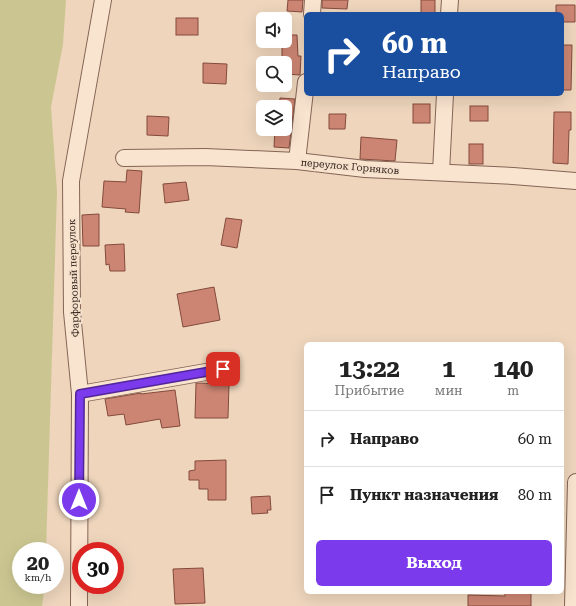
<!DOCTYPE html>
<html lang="ru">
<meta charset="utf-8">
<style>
:root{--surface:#fff;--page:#f6f6f6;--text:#222;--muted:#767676;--line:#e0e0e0;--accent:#7c3aed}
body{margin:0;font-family:"Roboto Serif",serif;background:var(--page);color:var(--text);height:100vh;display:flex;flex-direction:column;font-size:15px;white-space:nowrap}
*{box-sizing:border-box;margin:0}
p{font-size:13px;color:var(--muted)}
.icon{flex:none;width:22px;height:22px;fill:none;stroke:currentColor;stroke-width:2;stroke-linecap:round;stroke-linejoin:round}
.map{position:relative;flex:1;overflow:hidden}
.drawer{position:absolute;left:304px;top:342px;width:260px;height:252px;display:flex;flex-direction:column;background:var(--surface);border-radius:6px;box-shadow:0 4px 16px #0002}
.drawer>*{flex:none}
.top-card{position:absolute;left:304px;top:12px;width:260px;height:84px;border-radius:6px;box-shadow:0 4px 16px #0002;background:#1a4fa0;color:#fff;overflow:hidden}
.buttons{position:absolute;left:256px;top:12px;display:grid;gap:8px}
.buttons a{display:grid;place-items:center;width:36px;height:36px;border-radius:6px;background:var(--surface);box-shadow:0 4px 16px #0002;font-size:20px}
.speed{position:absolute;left:12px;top:542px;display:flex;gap:8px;font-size:20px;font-weight:700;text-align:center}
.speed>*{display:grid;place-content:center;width:52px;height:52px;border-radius:50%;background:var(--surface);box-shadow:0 4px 16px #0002;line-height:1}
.speed small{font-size:10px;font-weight:400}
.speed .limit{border:6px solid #d22;background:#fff;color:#111}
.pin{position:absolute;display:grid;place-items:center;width:34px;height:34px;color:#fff;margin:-17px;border-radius:8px;box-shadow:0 2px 6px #0006}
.me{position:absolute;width:44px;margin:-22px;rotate:0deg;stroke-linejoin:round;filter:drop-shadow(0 0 3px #0008)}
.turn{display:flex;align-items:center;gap:14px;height:84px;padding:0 12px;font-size:18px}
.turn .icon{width:52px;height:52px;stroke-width:2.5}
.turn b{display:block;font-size:28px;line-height:34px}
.eta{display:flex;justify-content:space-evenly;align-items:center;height:68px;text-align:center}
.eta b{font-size:24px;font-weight:700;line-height:28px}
.action{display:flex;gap:8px;margin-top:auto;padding:8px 12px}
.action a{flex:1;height:46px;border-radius:6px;background:var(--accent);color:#fff;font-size:16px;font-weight:700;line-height:46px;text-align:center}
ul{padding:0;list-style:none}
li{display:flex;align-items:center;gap:12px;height:56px;padding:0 12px;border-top:1px solid var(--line)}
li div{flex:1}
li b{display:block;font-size:15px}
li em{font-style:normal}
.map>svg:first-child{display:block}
</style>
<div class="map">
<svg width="576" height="606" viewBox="0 0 576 606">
<rect width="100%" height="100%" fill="#eed5bc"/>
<!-- green -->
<path fill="#cbc691" d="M 0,0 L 66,0 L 63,44 L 51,107 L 57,192 L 46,551 L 21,551 L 21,585 L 45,585 L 42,606 L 0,606 Z"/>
<!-- building -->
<g fill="#cc8572" stroke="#844a3c">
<path d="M 288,0 L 303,0 L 302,12 L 287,11 Z"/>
<path d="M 322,0 L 348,0 L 347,9 L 322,8 Z"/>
<rect x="421" y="0" width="14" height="14"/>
<path d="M 556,5 L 575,5 L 575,22 L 562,22 L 562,14 L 556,14 Z"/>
<rect x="176" y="18" width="22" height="17"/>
<path d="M 285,35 L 297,35 L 298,56 L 301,56 L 300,75 L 285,74 L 285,63 L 282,63 L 282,41 L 285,41 Z"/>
<path d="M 562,45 L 572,45 L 571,90 L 562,90 Z"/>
<path d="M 203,63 L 227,64 L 226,84 L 203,83 Z"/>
<path d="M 280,98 L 295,99 L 289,148 L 274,147 L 275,129 L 285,129 L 285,107 L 279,107 Z"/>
<rect x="413" y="104" width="17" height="19"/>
<rect x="470" y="106" width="18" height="15"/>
<path d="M 554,112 L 571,112 L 571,130 L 569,130 L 568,164 L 553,163 Z"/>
<path d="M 329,114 L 346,114 L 345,129 L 329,129 Z"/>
<path d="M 147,116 L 169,117 L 168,136 L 147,135 Z"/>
<path d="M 361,137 L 397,140 L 395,161 L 360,159 Z"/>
<rect x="469" y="144" width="14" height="20"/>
<path d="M 127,170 L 142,171 L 139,213 L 125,212 L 126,209 L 102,207 L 104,181 L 126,182 Z"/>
<path d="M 186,182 L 189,200 L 165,203 L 163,184 Z"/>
<path d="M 99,214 L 99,246 L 83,246 L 82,215 Z"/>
<path d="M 226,218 L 242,220 L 237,248 L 221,245 Z"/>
<path d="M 124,244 L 125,271 L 110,271 L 109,264 L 106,265 L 105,245 Z"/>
<path d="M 214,287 L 220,320 L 183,327 L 177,294 Z"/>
<path d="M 196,383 L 229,384 L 228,418 L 195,418 Z"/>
<path d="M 175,390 L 180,426 L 162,428 L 160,419 L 126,425 L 124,414 L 108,416 L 105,399 L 141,393 L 141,394 Z"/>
<path d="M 226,460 L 226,500 L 208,500 L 208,489 L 199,489 L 199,480 L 189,480 L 189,471 L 195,470 L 195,461 Z"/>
<path d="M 270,496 L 271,510 L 267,510 L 268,513 L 252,514 L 251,497 Z"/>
<path d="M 203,568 L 205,603 L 175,604 L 173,569 Z"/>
<path d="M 505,592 L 531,592 L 531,606 L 468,606 L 468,595 L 505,596 Z"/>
</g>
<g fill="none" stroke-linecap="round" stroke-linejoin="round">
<!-- minor casing -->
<g stroke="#856556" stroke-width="18">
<g id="minor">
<path d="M 312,14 L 313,0"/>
<path d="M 449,14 L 450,0"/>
<path d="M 124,158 L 205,157 L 297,161 L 365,169 L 513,176 L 576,181"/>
<path d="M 297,161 L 306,82"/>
<path d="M 441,172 L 445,94"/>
<path d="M 80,394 L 223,369"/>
<path d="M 79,606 L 80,394 L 72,312 L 71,181 L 103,0"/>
<path d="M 573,606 L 576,482"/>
</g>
</g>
<!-- minor -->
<use href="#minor" stroke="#f9e4cf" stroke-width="16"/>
</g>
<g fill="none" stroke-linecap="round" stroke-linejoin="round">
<!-- route casing -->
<g stroke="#51269a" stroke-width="10">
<path id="route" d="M 79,500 L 80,394 L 223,369"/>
</g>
<!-- route -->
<use href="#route" stroke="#7c3aed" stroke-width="7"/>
</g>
<g text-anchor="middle" stroke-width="4" stroke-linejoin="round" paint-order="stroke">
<!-- street labels -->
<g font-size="10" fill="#34221b" stroke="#f5e1cc">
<text transform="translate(350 166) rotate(5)" y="4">переулок Горняков</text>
<text transform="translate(73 278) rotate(-92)" y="4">Фарфоровый переулок</text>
</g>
</g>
</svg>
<div class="buttons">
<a><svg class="icon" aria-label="sound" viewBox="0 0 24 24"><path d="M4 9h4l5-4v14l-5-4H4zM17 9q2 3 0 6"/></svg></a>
<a><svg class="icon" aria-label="search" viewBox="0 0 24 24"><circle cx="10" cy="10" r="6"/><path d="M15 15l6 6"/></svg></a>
<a><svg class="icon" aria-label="layers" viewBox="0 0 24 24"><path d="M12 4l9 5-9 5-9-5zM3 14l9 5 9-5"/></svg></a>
</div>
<div class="speed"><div>20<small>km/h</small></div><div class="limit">30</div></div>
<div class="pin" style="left:223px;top:369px;background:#d93025"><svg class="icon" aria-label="arrive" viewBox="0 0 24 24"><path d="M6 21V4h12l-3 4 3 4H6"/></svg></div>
<svg class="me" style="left:79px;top:500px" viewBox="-20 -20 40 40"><circle r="17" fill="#7c3aed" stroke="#fff" stroke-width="3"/><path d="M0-11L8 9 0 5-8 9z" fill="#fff"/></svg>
<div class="top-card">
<div class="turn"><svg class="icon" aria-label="right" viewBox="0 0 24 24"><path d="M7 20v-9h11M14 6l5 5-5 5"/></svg><div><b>60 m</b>Направо</div></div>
</div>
<section class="drawer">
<div class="eta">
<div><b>13:22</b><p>Прибытие</p></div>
<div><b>1</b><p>мин</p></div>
<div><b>140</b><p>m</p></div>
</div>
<ul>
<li><svg class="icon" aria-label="right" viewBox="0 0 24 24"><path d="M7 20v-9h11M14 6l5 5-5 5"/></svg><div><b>Направо</b></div><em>60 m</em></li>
<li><svg class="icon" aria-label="arrive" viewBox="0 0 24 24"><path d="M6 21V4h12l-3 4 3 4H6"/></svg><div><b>Пункт назначения</b></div><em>80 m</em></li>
</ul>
<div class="action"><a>Выход</a></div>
</section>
</div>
